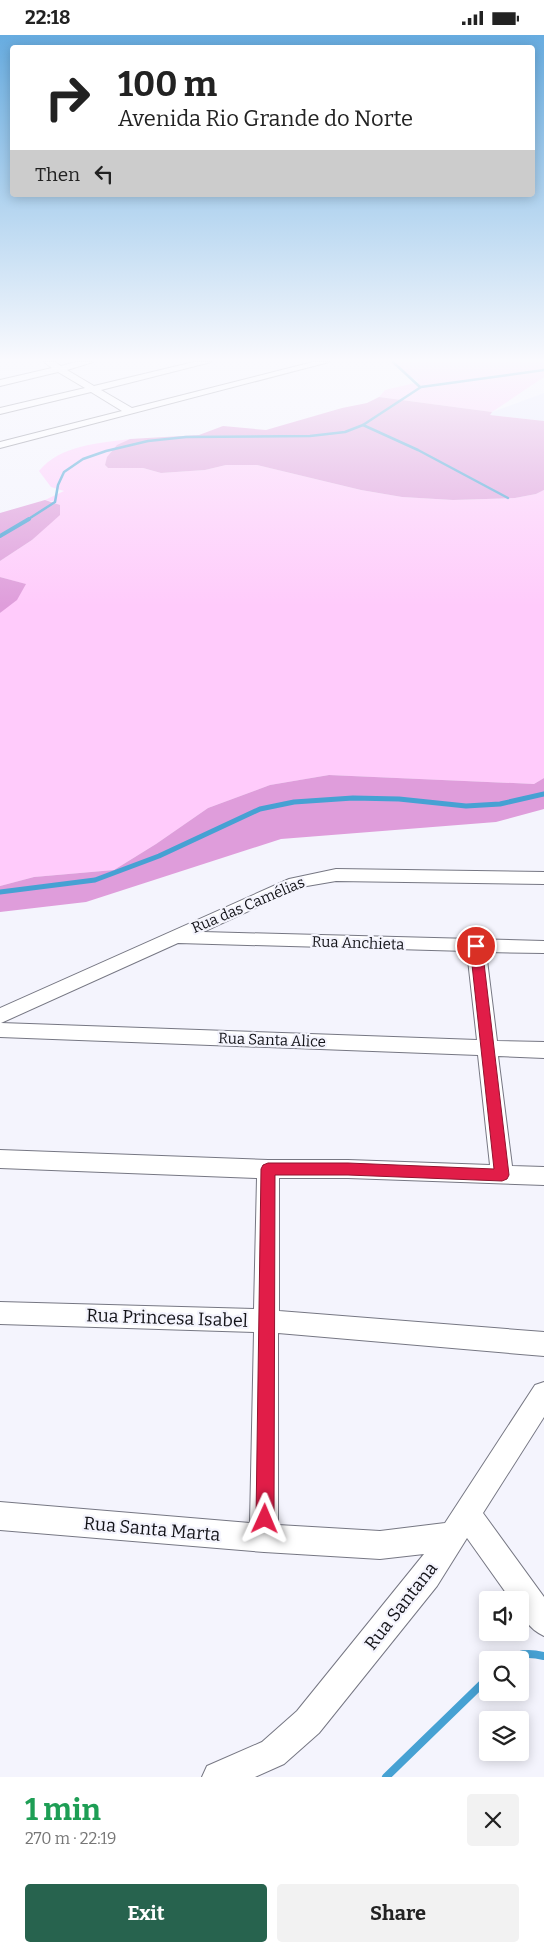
<!DOCTYPE html>
<meta charset="utf-8">
<style>
:root{--surface:#fff;--page:#f2f2f2;--text:#222;--muted:#767676;--accent:#27634e}
body{margin:0;font-family:Bitter,serif;background:var(--page);color:var(--text);height:100vh;display:flex;flex-direction:column;font-size:19px;white-space:nowrap}
*{box-sizing:border-box;margin:0}
p{font-size:16px;color:var(--muted)}
.icon{flex:none;width:28px;height:28px;fill:none;stroke:currentColor;stroke-width:2;stroke-linecap:round;stroke-linejoin:round}
.map{position:relative;height:1742px;overflow:hidden}
.details{display:flex;flex-direction:column;background:var(--surface);flex:1}
.details>*{flex:none}
.guide{position:absolute;left:10px;top:10px;width:525px;height:152px;border-radius:5px;box-shadow:0 2px 12px #0003;background:#fff;color:var(--text);overflow:hidden}
.buttons{position:absolute;left:479px;top:1556px;display:grid;gap:10px}
.buttons a{display:grid;place-items:center;width:50px;height:50px;border-radius:5px;background:var(--surface);box-shadow:0 2px 12px #0003;font-size:25px}
.pin{position:absolute;display:grid;place-items:center;width:42px;height:42px;color:#fff;margin:-21px;border:2px solid #fff;border-radius:50%;box-shadow:0 1px 5px #0007}
.me{position:absolute;width:55px;margin:-28px;rotate:1deg;stroke-linejoin:round;filter:drop-shadow(0 0 4px #0008)}
.turn{display:flex;align-items:center;gap:18px;height:105px;padding:0 25px;font-size:22px}
.turn .icon{width:65px;height:65px;stroke-width:2.5}
.turn b{display:block;font-size:35px;line-height:42px}
.then{display:flex;align-items:center;height:48px;padding:0 25px;background:#0003;gap:10px;font-size:19px}
.round{display:grid;place-items:center;flex:none;width:52px;height:52px;border-radius:5px;background:var(--page)}
.headline{display:flex;align-items:center;justify-content:space-between;height:85px;padding:0 25px}
h1{font-size:30px;font-weight:700;line-height:38px;color:#1e9e55}
.action{display:flex;gap:10px;margin-top:auto;padding:10px 25px}
.action a{flex:1;height:58px;border-radius:5px;background:var(--accent);color:#fff;font-size:20px;font-weight:700;line-height:58px;text-align:center}
.action a+a{background:var(--page);color:var(--text)}
.status{display:flex;justify-content:space-between;align-items:center;height:35px;padding:0 25px;background:var(--surface);direction:ltr}
.status svg{height:14px;fill:currentColor}
.map>svg:first-child{display:block}
</style>
<div class="status"><b>22:18</b><svg viewBox="0 0 49 12"><path d="M0 12V9h3v3zM5 12V6h3v6zM10 12V3h3v9zM15 12V0h3v12zM26 1h20v11H26zM47 4h2v5h-2z"/></svg></div>
<div class="map">
<svg width="544" height="1742" viewBox="0 0 544 1742">
<rect width="100%" height="100%" fill="#f4f4fd"/>
<!-- built -->
<path fill="#e6e8fd" d="M 544,358 L 544,386 L 489,380 L 492,377 Z"/>
<!-- green -->
<g fill="#ffcbfb">
<path d="M 388,327 L 544,327 L 544,342 L 492,377 L 379,362 L 385,355 L 419,347 Z"/>
<path d="M 130,404 C 117,410 109,416 105,430 L 108,433 L 143,433 L 161,438 L 205,435 L 226,430 L 257,430 L 361,455 L 402,462 L 453,465 L 515,463 L 536,459 L 544,455 L 544,743 L 534,749 L 329,740 L 270,750 L 208,773 L 156,809 L 114,835 L 34,842 L 0,851 L 0,578 L 25,549 L 0,542 L 0,526 L 32,505 L 55,483 L 56,467 L 45,465 L 64,456 L 51,452 L 39,436 C 60,410 100,408 130,404 Z"/>
</g>
<!-- forest -->
<g fill="#df9ddb">
<path d="M 379,362 L 492,377 L 490,380 L 544,386 L 544,455 L 536,459 L 515,463 L 453,465 L 402,462 L 361,455 L 257,430 L 226,430 L 205,435 L 161,438 L 143,433 L 108,433 L 105,430 L 107,422 L 117,410 L 130,404 L 199,400 L 223,391 L 266,395 L 342,373 L 367,368 Z"/>
<path d="M 45,465 L 60,470 L 60,480 L 32,505 L 0,526 L 0,478 Z"/>
<path d="M 0,542 L 26,549 L 17,565 L 0,578 Z"/>
<path d="M 329,740 L 534,749 L 544,743 L 544,774 L 496,787 L 281,804 L 86,867 L 0,877 L 0,851 L 34,842 L 114,835 L 156,809 L 208,773 L 270,750 Z"/>
</g>
<g fill="none" stroke-linecap="round" stroke-linejoin="round">
<!-- stream-far3 -->
<g stroke="#46a1d3" stroke-width="2.5">
<path d="M 393,327 L 420,352"/>
<path d="M 363,390 L 418,415 L 508,463"/>
<path d="M 27,485 L 55,467 L 58,450 L 64,437 L 83,424 L 106,416 L 148,406 L 186,402 L 310,401 L 345,397 L 363,390 L 421,352 L 544,335"/>
</g>
<!-- stream-far2 -->
<path stroke="#46a1d3" stroke-width="4" d="M 0,501 L 29,484"/>
<!-- stream-far1 -->
<path stroke="#46a1d3" stroke-width="5" d="M 0,857 L 95,845 L 159,821 L 260,774 L 294,767 L 353,763 L 399,764 L 466,771 L 500,769 L 544,759"/>
<!-- stream -->
<g stroke="#46a1d3" stroke-width="8">
<path d="M 509,1625 C 519,1617 532,1618 544,1621"/>
<path d="M 386,1742 L 488,1643"/>
</g>
<!-- minor casing -->
<g stroke="#767783" stroke-width="2">
<g id="minor">
<path d="M 44,327 L 55,327 L 61,331 L 76,327 L 93,327 L 67,335 L 94,351 L 194,327 L 211,327 L 101,355 L 132,373 L 313,327 L 329,327 L 0,413 L 0,407 L 122,376 L 91,357 L 0,379 L 0,373 L 85,353 L 58,337 L 0,351 L 0,345 L 52,333 Z"/>
<path d="M 336,834 L 544,837 L 544,849 L 336,846 L 301,852 L 203,897 L 544,906 L 544,918 L 486,917 L 497,1006 L 544,1007 L 544,1023 L 498,1021 L 512,1131 L 544,1132 L 544,1150 L 348,1143 L 279,1143 L 279,1276 L 544,1297 L 544,1321 L 278,1298 L 278,1490 L 380,1496 L 445,1488 L 535,1350 L 544,1347 L 544,1382 L 483,1478 L 544,1562 L 544,1601 C 529,1594 520,1581 520,1565 L 511,1565 L 467,1503 L 437,1551 L 319,1698 L 284,1729 L 255,1742 L 202,1742 L 207,1731 L 262,1707 L 297,1676 L 424,1519 L 380,1524 L 264,1517 L 0,1495 L 0,1467 L 250,1488 L 254,1297 L 0,1289 L 0,1267 L 254,1274 L 257,1143 L 0,1133 L 0,1115 L 268,1125 L 348,1125 L 490,1130 L 478,1020 L 0,1002 L 0,973 L 289,844 ZM 178,908 L 467,916 L 477,1005 L 1,988 Z"/>
</g>
</g>
<!-- minor -->
<use href="#minor" fill="#fff" fill-rule="evenodd"/>
</g>
<!-- sky -->
<linearGradient id="sky" x2="0" y2="1"><stop stop-color="#67ace0"/><stop offset="0.57" stop-color="#fafafe"/><stop offset="1" stop-color="#fafafe" stop-opacity="0"/></linearGradient>
<rect width="544" height="571" fill="url(#sky)"/>
<!-- route -->
<path fill="#e11d48" stroke="#92132f" d="M 476,907 L 482,911 L 509,1140 L 507,1144 L 502,1146 L 348,1140 L 275,1140 L 274,1484 L 271,1490 L 265,1492 L 258,1490 L 256,1484 L 261,1134 L 263,1130 L 268,1128 L 348,1128 L 494,1134 L 470,911 Z"/>
<g text-anchor="middle" stroke-width="4.5" stroke-linejoin="round" paint-order="stroke">
<!-- street labels -->
<g font-size="15" fill="#141419" stroke="#f4f4fd">
<text transform="translate(248 870) rotate(-23)" y="5">Rua das Camélias</text>
<text transform="translate(358 908) rotate(2)" y="5">Rua Anchieta</text>
<text transform="translate(272 1005) rotate(2)" y="5">Rua Santa Alice</text>
</g>
<!-- near-street labels -->
<g font-size="18" fill="#141419" stroke="#f4f4fd">
<text transform="translate(167 1283) rotate(2)" y="6">Rua Princesa Isabel</text>
<text transform="translate(152 1494) rotate(5)" y="6">Rua Santa Marta</text>
<text transform="translate(401 1571) rotate(-52)" y="6">Rua Santana</text>
</g>
</g>
</svg>
<div class="buttons">
<a><svg class="icon" aria-label="sound" viewBox="0 0 24 24"><path d="M4 9h4l5-4v14l-5-4H4zM17 9q2 3 0 6"/></svg></a>
<a><svg class="icon" aria-label="search" viewBox="0 0 24 24"><circle cx="10" cy="10" r="6"/><path d="M15 15l6 6"/></svg></a>
<a><svg class="icon" aria-label="layers" viewBox="0 0 24 24"><path d="M12 4l9 5-9 5-9-5zM3 14l9 5 9-5"/></svg></a>
</div>
<div class="pin" style="left:476px;top:911px;background:#d93025"><svg class="icon" aria-label="arrive" viewBox="0 0 24 24"><path d="M6 21V4h12l-3 4 3 4H6"/></svg></div>
<svg class="me" style="left:265px;top:1484px" viewBox="-20 -20 40 40"><path d="M0-17L14 15 0 8-14 15z" fill="#e11d48" stroke="#fff" stroke-width="4"/></svg>
<div class="guide">
<div class="turn"><svg class="icon" aria-label="right" viewBox="0 0 24 24"><path d="M7 20v-9h11M14 6l5 5-5 5"/></svg><div><b>100 m</b>Avenida Rio Grande do Norte</div></div>
<div class="then">Then<svg class="icon" aria-label="left" viewBox="0 0 24 24"><path d="M17 20v-9H6M10 6l-5 5 5 5"/></svg></div>
</div>
</div>
<section class="details">
<div class="headline"><div><h1>1 min</h1><p>270 m · 22:19</p></div><a class="round"><svg class="icon" aria-label="close" viewBox="0 0 24 24"><path d="M6 6l12 12M18 6L6 18"/></svg></a></div>
<div class="action"><a>Exit</a><a>Share</a></div>
</section>
